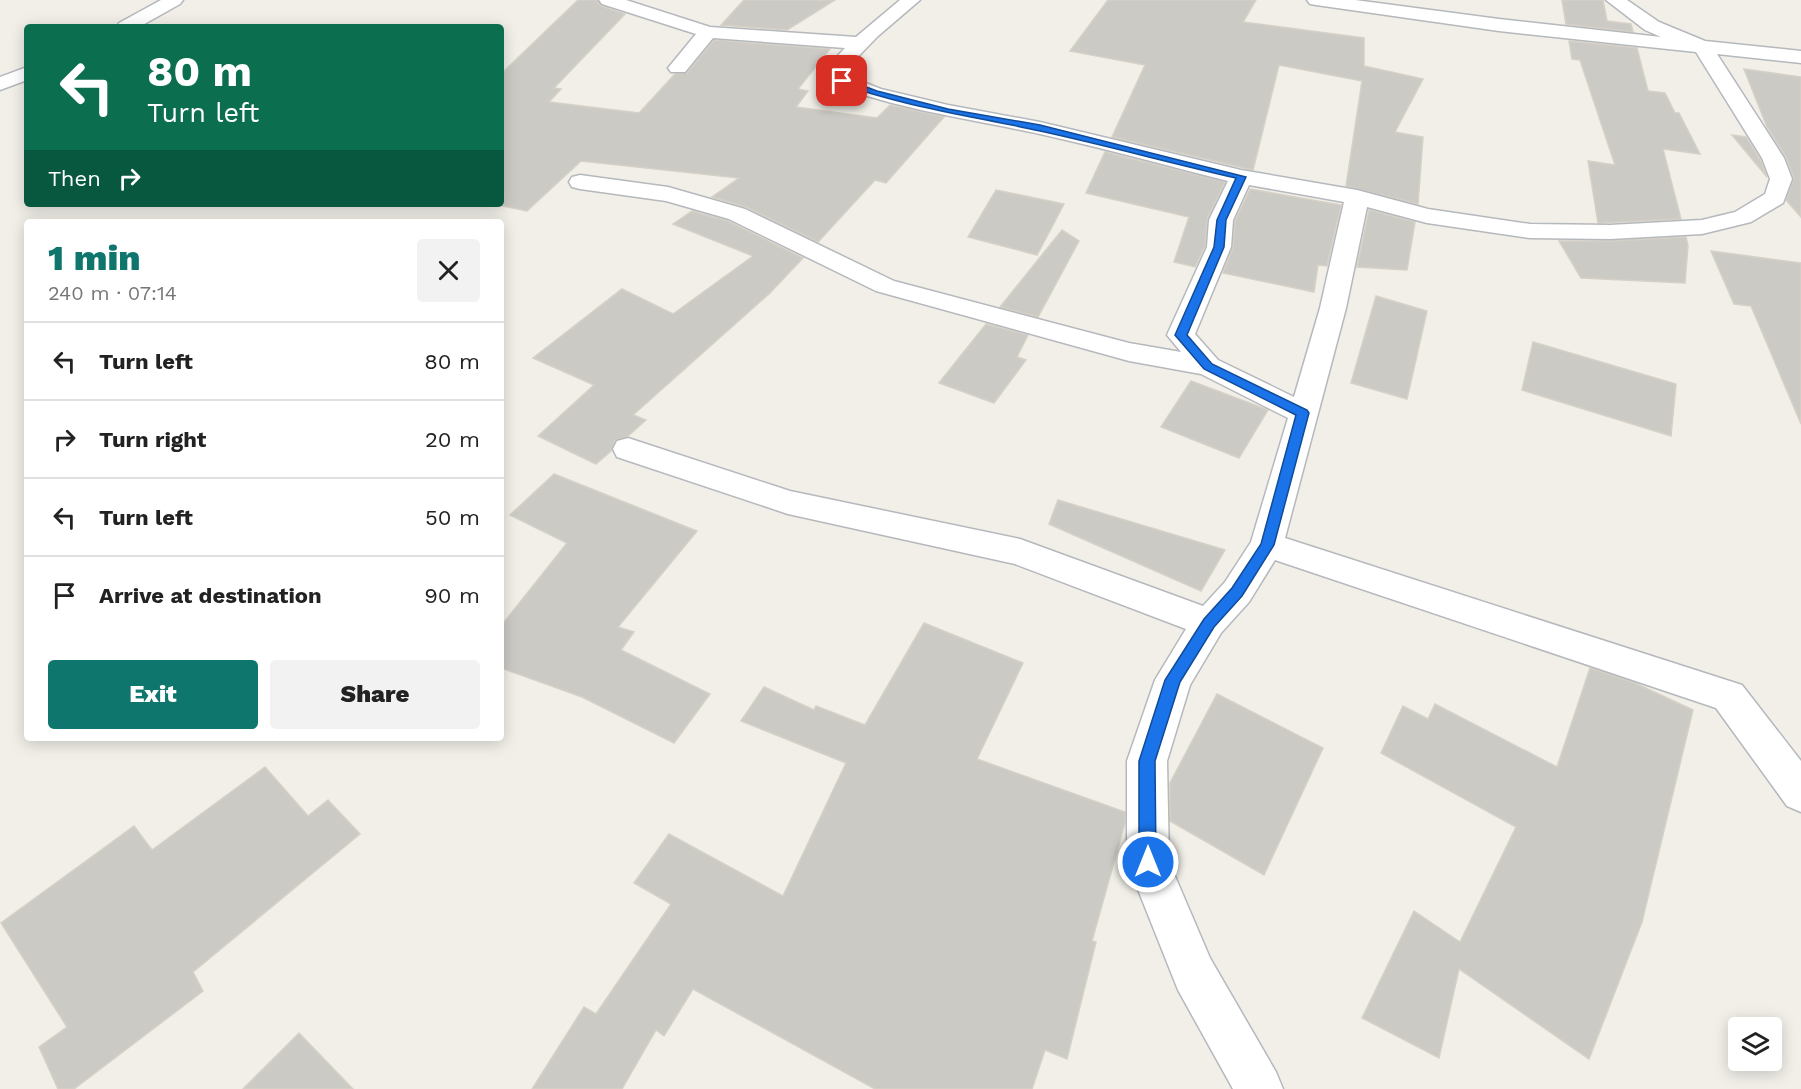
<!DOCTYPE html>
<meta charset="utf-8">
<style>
:root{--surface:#fff;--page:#f2f2f2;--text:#222;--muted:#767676;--line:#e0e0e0;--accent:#0f766e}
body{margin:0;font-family:"Work Sans",sans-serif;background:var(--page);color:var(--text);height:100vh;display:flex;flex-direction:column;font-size:22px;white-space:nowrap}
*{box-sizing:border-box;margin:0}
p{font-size:20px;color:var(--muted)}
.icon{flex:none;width:33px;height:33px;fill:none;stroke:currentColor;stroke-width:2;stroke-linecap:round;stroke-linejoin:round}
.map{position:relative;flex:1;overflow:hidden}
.details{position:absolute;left:24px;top:219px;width:480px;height:522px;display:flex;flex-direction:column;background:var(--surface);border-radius:6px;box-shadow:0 3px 15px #0003}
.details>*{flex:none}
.guide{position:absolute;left:24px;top:24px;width:480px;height:183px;border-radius:6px;box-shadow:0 3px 15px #0003;background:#0b6e4f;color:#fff;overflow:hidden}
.tools{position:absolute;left:1728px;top:1017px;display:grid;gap:12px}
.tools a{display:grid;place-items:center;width:54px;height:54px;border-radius:6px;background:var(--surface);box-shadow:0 3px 15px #0003;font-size:30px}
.pin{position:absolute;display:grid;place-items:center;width:51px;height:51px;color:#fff;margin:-26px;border-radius:12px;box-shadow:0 3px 9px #0006}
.me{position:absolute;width:66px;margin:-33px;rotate:0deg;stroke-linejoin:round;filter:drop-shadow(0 0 4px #0008)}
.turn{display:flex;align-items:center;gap:21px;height:126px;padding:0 24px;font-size:27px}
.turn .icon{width:78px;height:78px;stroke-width:2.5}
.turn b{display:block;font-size:42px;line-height:51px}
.then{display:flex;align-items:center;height:57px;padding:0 24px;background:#0003;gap:12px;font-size:22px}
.round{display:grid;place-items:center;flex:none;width:63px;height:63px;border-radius:6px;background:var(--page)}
.overview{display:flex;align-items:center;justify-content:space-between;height:102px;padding:0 24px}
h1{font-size:36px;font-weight:800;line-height:45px;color:var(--accent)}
.action{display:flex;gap:12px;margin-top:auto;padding:12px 24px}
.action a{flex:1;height:69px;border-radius:6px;background:var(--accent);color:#fff;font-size:24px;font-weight:800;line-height:69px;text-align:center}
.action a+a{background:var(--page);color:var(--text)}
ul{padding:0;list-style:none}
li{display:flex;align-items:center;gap:18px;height:78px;padding:0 24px;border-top:2px solid var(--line)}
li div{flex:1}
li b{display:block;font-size:22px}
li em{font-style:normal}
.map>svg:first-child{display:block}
</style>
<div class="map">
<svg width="1801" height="1089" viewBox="0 0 1801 1089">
<rect width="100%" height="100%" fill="#f1efe8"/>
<!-- building -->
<g fill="#cccac5" stroke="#d6d1c6" stroke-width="1.5">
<path d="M 578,0 L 597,0 L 601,6 L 625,14 L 554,88 L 561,89 L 549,102 L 639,113 L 675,74 L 687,73 L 714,40 L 830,49 L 798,89 L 808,91 L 796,107 L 877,118 L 890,105 L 944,117 L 886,183 L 875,180 L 818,242 L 746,207 L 712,197 L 739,178 L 581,161 L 527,211 L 493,204 L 501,204 L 501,74 Z"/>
<path d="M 744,0 L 835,0 L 787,30 L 721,25 Z"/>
<path d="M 1108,0 L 1256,0 L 1243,22 L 1364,38 L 1364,66 L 1423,79 L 1395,132 L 1423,137 L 1418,204 L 1346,186 L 1362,81 L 1279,65 L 1253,170 L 1112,137 L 1145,65 L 1070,51 Z"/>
<path d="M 1562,0 L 1603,0 L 1607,21 L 1631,24 L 1633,32 L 1566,24 Z"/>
<path d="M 1569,41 L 1637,48 L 1648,91 L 1665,93 L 1675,113 L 1679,113 L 1700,154 L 1663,149 L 1681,219 L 1598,223 L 1588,161 L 1615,165 L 1580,60 L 1572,59 Z"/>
<path d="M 1744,69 L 1801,77 L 1801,217 L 1786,200 L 1794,178 L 1786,157 L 1767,127 Z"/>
<path d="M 1732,135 L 1746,137 L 1760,159 L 1767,177 Z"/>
<path d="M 1105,152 L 1225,182 L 1207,219 L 1205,246 L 1195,267 L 1174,262 L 1189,217 L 1086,193 Z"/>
<path d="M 1250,189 L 1341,205 L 1327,266 L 1318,265 L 1314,292 L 1223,273 L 1233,247 L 1235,221 Z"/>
<path d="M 996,190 L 1064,204 L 1037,255 L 968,237 Z"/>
<path d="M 1369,210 L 1415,222 L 1407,270 L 1357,267 Z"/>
<path d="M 692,211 L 728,221 L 803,258 L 770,293 L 633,415 L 646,420 L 628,436 L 615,440 L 611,451 L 596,464 L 538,436 L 594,385 L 533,358 L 622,289 L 673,314 L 753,256 L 673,224 Z"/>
<path d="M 1062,230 L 1079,241 L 1038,317 L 1000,307 Z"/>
<path d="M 1686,237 L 1688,246 L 1685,283 L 1581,278 L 1559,241 L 1610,241 Z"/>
<path d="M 1711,251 L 1801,263 L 1801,424 L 1751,306 L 1734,304 Z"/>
<path d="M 1376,296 L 1427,311 L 1407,399 L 1351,383 Z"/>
<path d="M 986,324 L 1028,335 L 1017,357 L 1026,360 L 994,403 L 939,383 Z"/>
<path d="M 1533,342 L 1676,384 L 1671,436 L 1522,390 Z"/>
<path d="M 1191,381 L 1268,410 L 1239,458 L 1161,427 Z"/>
<path d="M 554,474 L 697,531 L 618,627 L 634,632 L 621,650 L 710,694 L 674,743 L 582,697 L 501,668 L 501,626 L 567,543 L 510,515 Z"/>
<path d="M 1058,500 L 1225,550 L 1201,591 L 1049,524 Z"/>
<path d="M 924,623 L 1023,663 L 977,759 L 1125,812 L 1125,823 L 1092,941 L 1096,942 L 1067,1059 L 1045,1050 L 1032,1089 L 875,1089 L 693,989 L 664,1036 L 656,1030 L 622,1089 L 532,1089 L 584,1007 L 596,1014 L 671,904 L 634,883 L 669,834 L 783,896 L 846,763 L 741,721 L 764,687 L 814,710 L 816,706 L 865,725 Z"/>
<path d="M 1590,668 L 1635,683 L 1693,710 L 1642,922 L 1589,1059 L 1459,969 L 1439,1058 L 1362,1018 L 1414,911 L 1460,942 L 1516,827 L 1381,753 L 1403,706 L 1428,719 L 1435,704 L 1557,767 Z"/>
<path d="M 1217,694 L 1323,748 L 1264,875 L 1170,821 L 1170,783 Z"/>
<path d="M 265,767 L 308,816 L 328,800 L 360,834 L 193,972 L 203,991 L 74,1089 L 58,1089 L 39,1047 L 67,1027 L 1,923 L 134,826 L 152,850 Z"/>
<path d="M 299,1033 L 353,1089 L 243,1089 Z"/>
</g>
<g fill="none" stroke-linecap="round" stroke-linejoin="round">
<!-- minor casing -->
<g stroke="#b5b8bc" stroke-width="3">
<g id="minor">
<path d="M 161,0 L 183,0 L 180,4 L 139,27 L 117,27 L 119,23 Z"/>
<path d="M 599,0 L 626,0 L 710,27 L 856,37 L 900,0 L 920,0 L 878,36 L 846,69 L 850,77 L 881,89 L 948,105 L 1040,122 L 1241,170 L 1357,190 L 1428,209 L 1530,224 L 1610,225 L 1702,220 L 1735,212 L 1765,194 L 1770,179 L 1762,158 L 1696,52 L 1499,31 L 1316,5 L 1310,4 L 1307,0 L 1355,0 L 1499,19 L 1661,37 L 1645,30 L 1606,0 L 1627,0 L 1659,22 L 1705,41 L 1801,51 L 1801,63 L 1717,54 L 1784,158 L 1792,179 L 1783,203 L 1751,222 L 1702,234 L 1610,239 L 1530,238 L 1427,223 L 1367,207 L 1346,308 L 1285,538 L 1742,685 L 1801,761 L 1801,812 L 1787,806 L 1716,708 L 1275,560 L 1249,602 L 1221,633 L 1190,685 L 1167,761 L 1169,862 L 1210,958 L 1276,1072 L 1283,1089 L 1233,1089 L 1178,990 L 1127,862 L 1127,761 L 1155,680 L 1186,629 L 1015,564 L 788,514 L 617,457 L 613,449 L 617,441 L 628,438 L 790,491 L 1020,539 L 1203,606 L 1225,582 L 1251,542 L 1288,418 L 1201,374 L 1129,361 L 876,291 L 729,219 L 666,201 L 580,189 L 572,187 L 569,182 L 572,177 L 580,175 L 668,187 L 745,209 L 894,281 L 1129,343 L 1181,352 L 1167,335 L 1207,247 L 1209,220 L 1228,181 C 1165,165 1103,148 1040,134 C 971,119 901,110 835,85 L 826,68 L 845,48 L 713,38 L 685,72 L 671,72 L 668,68 L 696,34 L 602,4 ZM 1249,185 L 1344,202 L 1320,308 L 1294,397 L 1218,360 L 1195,334 L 1231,247 L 1233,220 Z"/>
<path d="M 27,67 L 27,80 L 0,90 L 0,77 Z"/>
</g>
</g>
<!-- minor -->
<use href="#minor" fill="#fff" fill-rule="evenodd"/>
</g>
<!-- route -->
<path fill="#1a73e8" stroke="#114b97" stroke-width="1.5" d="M 842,78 L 877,91 L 948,109 L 1040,125 L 1246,177 L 1226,220 L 1224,247 L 1187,335 L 1212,364 L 1307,410 L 1309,413 L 1274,545 L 1242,596 L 1214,627 L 1180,682 L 1155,761 L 1156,862 L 1154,868 L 1148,870 L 1142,868 L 1139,862 L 1139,761 L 1165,680 L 1204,619 L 1232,588 L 1261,544 L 1296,415 L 1204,369 L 1175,335 L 1214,247 L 1217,220 L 1236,178 C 1170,163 1105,145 1040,131 C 972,116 905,107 839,83 L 839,79 Z"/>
</svg>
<div class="tools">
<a><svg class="icon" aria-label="layers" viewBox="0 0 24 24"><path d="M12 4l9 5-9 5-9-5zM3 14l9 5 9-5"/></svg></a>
</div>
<div class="pin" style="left:842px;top:81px;background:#d93025"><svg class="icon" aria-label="arrive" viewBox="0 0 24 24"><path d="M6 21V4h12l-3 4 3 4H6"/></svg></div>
<svg class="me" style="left:1148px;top:862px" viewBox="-20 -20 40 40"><circle r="17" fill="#1a73e8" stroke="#fff" stroke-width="3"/><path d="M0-11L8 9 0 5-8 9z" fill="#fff"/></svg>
<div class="guide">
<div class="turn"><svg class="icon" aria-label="left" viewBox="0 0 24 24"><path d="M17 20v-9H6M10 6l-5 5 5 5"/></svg><div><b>80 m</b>Turn left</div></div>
<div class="then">Then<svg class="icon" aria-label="right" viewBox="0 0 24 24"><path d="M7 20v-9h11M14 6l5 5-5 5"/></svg></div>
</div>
<section class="details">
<div class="overview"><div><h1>1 min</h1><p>240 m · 07:14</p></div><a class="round"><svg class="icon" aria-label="close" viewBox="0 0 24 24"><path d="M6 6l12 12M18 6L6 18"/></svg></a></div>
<ul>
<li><svg class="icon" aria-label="left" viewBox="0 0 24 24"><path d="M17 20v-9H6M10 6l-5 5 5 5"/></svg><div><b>Turn left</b></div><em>80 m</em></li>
<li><svg class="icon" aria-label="right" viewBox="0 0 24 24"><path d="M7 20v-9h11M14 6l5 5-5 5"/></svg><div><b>Turn right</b></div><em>20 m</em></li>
<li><svg class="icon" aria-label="left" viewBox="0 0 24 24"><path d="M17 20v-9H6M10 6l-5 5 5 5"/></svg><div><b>Turn left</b></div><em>50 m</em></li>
<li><svg class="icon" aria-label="arrive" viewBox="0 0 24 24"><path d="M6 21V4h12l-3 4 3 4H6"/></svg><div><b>Arrive at destination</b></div><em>90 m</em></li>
</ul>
<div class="action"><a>Exit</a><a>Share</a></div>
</section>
</div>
